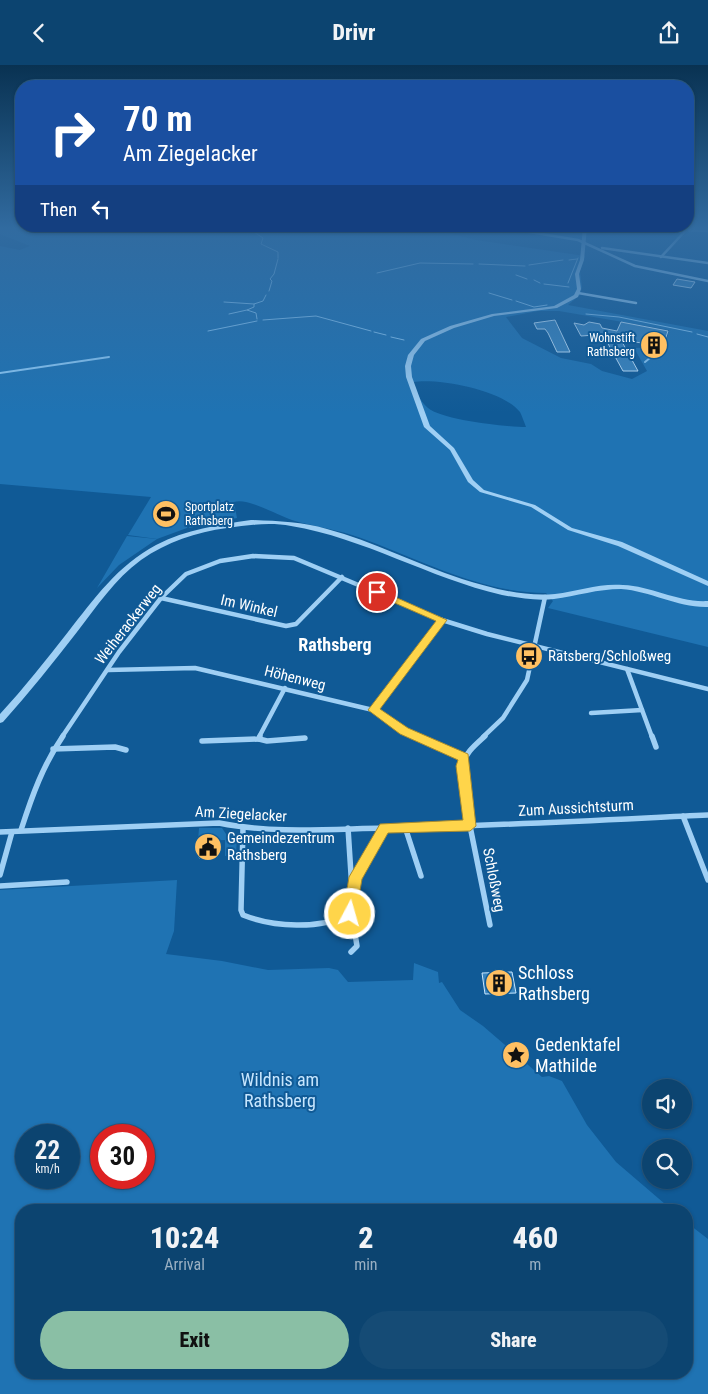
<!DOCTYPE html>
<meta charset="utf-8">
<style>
:root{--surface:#0c4470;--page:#154b75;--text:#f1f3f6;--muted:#9ab0c3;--line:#2c5c83;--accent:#8abfa5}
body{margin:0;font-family:"Roboto Condensed",sans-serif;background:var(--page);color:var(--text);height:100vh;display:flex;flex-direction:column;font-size:19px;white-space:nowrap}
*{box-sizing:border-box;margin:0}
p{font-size:16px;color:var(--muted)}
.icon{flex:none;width:28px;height:28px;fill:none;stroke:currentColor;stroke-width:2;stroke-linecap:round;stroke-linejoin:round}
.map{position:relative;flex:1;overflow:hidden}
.side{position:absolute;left:15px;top:1139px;width:678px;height:175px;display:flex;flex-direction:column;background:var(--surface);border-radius:20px;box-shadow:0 1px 4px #0004,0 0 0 1px var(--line)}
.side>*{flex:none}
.guide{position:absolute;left:15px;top:15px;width:679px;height:152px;border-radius:20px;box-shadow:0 1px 4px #0004,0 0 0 1px var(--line);background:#1a4fa0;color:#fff;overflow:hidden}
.fabs{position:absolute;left:642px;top:1014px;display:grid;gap:10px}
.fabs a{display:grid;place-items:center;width:50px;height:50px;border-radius:50%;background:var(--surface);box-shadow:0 1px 4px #0004,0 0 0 1px var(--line);font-size:25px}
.speed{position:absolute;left:15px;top:1059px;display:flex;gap:10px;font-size:25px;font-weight:700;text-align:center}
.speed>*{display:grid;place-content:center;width:65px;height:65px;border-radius:50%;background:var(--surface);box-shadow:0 1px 4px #0004,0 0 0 1px var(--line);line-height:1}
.speed small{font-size:12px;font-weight:400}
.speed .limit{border:8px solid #d22;background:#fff;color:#111}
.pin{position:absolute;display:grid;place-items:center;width:42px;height:42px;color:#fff;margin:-21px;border:2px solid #fff;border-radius:50%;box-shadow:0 1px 5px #0007}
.me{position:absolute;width:55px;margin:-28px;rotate:6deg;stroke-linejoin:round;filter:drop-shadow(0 0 4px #0008)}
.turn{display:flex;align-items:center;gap:18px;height:105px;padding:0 25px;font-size:22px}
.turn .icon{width:65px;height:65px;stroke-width:2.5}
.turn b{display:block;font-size:35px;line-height:42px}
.then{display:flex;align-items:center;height:48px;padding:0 25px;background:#0003;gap:10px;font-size:19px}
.eta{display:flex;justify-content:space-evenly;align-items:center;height:85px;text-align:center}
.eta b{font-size:30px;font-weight:800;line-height:35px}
.cta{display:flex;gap:10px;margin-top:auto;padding:10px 25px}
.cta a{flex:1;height:58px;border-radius:30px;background:var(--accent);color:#111;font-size:20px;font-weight:800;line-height:58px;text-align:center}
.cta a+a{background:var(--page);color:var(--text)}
header{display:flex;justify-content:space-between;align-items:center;height:65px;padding:0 25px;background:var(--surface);font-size:22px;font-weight:800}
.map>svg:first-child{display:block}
</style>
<header><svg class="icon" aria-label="back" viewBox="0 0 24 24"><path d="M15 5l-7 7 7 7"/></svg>Drivr<svg class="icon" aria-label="share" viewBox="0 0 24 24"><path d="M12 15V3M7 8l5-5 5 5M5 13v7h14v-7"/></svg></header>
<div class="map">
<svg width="708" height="1329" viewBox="0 0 708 1329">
<rect width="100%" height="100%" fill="#105a96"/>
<!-- green -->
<g fill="#1f73b3" fill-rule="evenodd">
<path d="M 0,162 L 423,162 L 476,175 L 585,191 L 580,206 L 582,222 L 580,230 L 568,240 L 708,266 L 708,582 L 548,543 L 553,536 L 546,528 C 480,528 422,495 361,473 C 339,465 317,462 295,456 C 280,452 248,432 234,437 L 237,453 L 189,463 L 192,449 L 187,463 L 157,474 L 128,470 L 151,432 L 0,419 L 0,181 L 20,185 L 30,181 L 0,169 ZM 538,246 L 559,246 L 669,265 L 665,282 L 634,283 L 647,306 L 632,314 L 602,306 L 591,299 L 561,293 L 522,273 L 506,252 ZM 413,317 C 439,313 503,325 520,347 C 522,351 524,357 526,362 C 507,362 442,355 428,343 C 419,335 417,327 413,317 Z"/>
<path d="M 127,471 L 157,474 L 119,500 L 97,523 Z"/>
<path d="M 199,763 L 222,763 L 226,769 L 237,772 L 236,790 L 225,791 L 225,775 L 198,776 Z"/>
<path d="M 177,815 L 174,866 L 166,889 L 222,896 L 268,905 L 329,903 L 338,905 L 348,917 L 413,915 L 414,898 L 438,907 L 439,918 L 442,917 L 460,945 L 483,961 L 542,1012 L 549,1011 L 562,1016 L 587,1060 L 616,1097 L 672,1145 L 21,1145 L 21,1308 L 686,1308 L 686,1157 L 708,1174 L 708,1329 L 0,1329 L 0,825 ZM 26,1070 L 69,1070 L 69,1112 L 26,1112 ZM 101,1070 L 144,1070 L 144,1112 L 101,1112 Z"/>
</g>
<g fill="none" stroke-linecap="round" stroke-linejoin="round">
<!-- stream-far1 -->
<g stroke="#91ccf7" stroke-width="1">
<path d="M 243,162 L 246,164"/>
<path d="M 251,165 L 263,173 L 261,179 L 278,187 L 278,193"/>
<path d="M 569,195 L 577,194"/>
<path d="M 479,199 L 525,201"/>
<path d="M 529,200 L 563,195"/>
<path d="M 377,208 L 420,198 L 473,199"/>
<path d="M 516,210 L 527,214"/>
<path d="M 534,215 L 540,218"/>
<path d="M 568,218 L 578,193"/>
<path d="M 544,219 L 569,222"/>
<path d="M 269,226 L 272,216 L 270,214 L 274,209 L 278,194"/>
<path d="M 489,228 L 512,235"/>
<path d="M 516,236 L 534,242 L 547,240"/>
<path d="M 224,237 L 254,239"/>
<path d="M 229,249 L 247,245"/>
<path d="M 586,249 L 619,252 L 692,267"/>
<path d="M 257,254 L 256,248 L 247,245 L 254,242 L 254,239 L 263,236 L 266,230"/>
<path d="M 263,255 L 316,251 L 371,266"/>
<path d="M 208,266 L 257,256"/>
<path d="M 374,267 L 386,270"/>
<path d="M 697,269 L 708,272"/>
<path d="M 391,272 L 404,275"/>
<path d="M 654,289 L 665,287"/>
</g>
<!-- stream -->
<g stroke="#91ccf7" stroke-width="2">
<path d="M 645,297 L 656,288"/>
<path d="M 0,308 L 109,292"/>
</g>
</g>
<!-- building -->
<g fill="#3984be" stroke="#c7e6fe">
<path d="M 677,214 L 695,217 L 691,223 L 673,220 Z"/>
<path d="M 555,255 L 570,287 L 557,287 L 548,268 L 545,264 L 537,264 L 534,258 Z"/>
<path d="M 589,257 L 600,259 L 602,263 L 617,266 L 621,257 L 668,266 L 663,281 L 621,275 L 638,306 L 623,306 L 606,275 L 598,275 L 595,270 L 581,271 L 574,258 L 584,260 Z"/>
<path d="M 217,776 L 215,792 L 199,793 L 200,777 Z"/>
<path d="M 512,907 L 516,928 L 485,929 L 482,908 Z"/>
</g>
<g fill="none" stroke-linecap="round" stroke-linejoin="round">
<!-- minor-far2 -->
<g stroke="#9fcff4" stroke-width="2.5">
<path d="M 499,162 L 578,175 L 635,201 L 708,216"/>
<path d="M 601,162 L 708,166"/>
<path d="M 602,183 L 708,198"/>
<path d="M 661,192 L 687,164"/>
<path d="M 578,228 L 636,238"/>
</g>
<!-- minor-far1 -->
<g stroke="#9fcff4" stroke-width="4.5">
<path d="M 161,533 L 286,561 L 296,559 L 342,512"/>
<path d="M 627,604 L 652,672"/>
<path d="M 108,605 L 195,603 L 373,645 L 404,666 L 417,672"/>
<path d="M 373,645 L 442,555"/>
<path d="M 591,648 L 642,645"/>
<path d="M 62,672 L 119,587 L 161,533 L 186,509 L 220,496 L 253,491 L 294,493 L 442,555 L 487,569 L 708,624"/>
<path d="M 259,672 L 285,623"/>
<path d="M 483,672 L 503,653 L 527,615 L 545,532"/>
</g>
<!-- minor -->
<g stroke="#9fcff4" stroke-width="5.5">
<path d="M 414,671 L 464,693"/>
<path d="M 485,671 C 475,680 465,688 462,701 L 470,761 L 490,860"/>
<path d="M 652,671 L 656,682"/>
<path d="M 259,674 L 267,676 L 305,673"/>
<path d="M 202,676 L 259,674 L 260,671"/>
<path d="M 53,684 L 115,682 L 126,685"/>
<path d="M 683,751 L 708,815"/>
<path d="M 405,762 L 421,811"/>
<path d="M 243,763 L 241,845 L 243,850 C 273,862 320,865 350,849 L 352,825 L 348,763"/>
<path d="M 21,765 C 32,731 43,700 63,671"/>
<path d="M 0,767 L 219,758 C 273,769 330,764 385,763 C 493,761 601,755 708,750"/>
<path d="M 0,810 L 12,767"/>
<path d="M 0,821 L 67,817"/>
<path d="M 353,821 L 384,763"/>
<path d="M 345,853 C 352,861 356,870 357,881 L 351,887"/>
</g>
<!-- tertiary -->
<g fill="#9fcff4" fill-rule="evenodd">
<path d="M 583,162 L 587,162 L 584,195 L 579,209 L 581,224 L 578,232 L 557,243 L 494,251 L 454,263 L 425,276 L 414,290 L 411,301 L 412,312 L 430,361 L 454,383 L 473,415 L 484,425 L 535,440 L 572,463 L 622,477 L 708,516 L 708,521 L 618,481 L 568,465 L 531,442 L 480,427 L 468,417 L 450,385 L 424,362 L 406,312 L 405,301 L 408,290 L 421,274 L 450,261 L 492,249 L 554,241 L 574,230 L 577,224 L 575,209 L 580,195 Z"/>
<path d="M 251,455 C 277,456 302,457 327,464 C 373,476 416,499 462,514 C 491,523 524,532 555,529 C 578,526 600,518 623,520 C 652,521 679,538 708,536 L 708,542 C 678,543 651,526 621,524 C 598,524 576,531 554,534 C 536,536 519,533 502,530 C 429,513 364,473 291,461 C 270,457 248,460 227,463 C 196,467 167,477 141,495 C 115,514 97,541 77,567 C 53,598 29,628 3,657 L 0,658 L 0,649 C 24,623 46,595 68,567 C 94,534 118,500 156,480 C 187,464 218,460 251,455 Z"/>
</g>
</g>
<!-- sky -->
<linearGradient id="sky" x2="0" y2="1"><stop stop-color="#093252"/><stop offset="0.47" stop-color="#316ba0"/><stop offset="1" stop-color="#316ba0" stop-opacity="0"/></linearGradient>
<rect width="708" height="348" fill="url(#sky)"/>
<!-- route -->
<path fill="#ffd54a" stroke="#a68a30" d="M 377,524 L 447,555 L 380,644 L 408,663 L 468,689 L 476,761 L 470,766 L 388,768 L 362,814 L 356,849 L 354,854 L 350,856 L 345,854 L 343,849 L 349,812 L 380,759 L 463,755 L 456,701 L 458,695 L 400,669 L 368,645 L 436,556 L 374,529 L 374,525 Z"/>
<!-- icons -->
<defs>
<g id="building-disc" transform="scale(1.4375)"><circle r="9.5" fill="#ffc062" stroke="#105a96"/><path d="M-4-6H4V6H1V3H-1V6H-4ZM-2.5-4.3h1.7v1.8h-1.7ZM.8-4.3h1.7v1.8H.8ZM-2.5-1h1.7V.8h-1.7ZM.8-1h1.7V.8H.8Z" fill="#111"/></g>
<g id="stadium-disc" transform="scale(1.4375)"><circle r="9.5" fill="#ffc062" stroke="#105a96"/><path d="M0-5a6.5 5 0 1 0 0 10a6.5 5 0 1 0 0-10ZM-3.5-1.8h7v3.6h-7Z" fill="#111"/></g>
<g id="bus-disc" transform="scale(1.4375)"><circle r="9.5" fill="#ffc062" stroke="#105a96"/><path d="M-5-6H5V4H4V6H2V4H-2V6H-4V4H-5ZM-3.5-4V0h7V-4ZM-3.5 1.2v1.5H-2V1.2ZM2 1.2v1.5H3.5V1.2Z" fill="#111"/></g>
<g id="civic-disc" transform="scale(1.4375)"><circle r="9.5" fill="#ffc062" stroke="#105a96"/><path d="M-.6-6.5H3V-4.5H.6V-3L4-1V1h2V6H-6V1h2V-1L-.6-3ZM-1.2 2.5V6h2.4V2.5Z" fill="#111"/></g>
<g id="sight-disc" transform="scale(1.4375)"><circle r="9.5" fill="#ffc062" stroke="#105a96"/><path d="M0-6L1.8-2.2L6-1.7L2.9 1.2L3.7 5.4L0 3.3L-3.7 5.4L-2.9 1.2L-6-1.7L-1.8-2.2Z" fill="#111"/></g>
</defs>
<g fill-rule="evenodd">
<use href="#building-disc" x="654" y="280"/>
<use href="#stadium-disc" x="166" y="449"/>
<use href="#bus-disc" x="529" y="591"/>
<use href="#civic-disc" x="208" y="782"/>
<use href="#building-disc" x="499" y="918"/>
<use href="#sight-disc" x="516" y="990"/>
</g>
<g text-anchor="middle" stroke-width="4" stroke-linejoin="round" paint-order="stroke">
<!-- far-poi labels -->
<g font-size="12" fill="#fff" stroke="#105a96" text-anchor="end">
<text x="635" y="277">Wohnstift<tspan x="635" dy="14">Rathsberg</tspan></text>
<text x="185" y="446" text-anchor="start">Sportplatz<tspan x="185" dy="14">Rathsberg</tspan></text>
</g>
<!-- street labels -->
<g font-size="15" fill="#fff" stroke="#105a96">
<text transform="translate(249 541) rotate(13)" y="5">Im Winkel</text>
<text transform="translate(128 559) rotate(-52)" y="5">Weiherackerweg</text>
<text transform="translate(295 613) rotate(14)" y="5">Höhenweg</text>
<text transform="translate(576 743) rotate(-3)" y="5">Zum Aussichtsturm</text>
<text transform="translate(241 749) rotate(3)" y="5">Am Ziegelacker</text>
<text transform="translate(494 815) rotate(79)" y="5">Schloßweg</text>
</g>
<!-- poi labels -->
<g font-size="15" fill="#fff" stroke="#105a96" text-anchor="start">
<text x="548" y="596">Ratsberg/Schloßweg</text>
<text x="227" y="778">Gemeindezentrum<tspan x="227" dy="17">Rathsberg</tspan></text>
</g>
<!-- quarter labels -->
<g font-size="18" font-weight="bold" fill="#fff" stroke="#105a96">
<text x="335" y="586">Rathsberg</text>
</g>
<!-- near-poi labels -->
<g font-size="18" fill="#fff" stroke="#105a96" text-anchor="start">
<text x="518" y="914">Schloss<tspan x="518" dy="21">Rathsberg</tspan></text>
<text x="535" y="986">Gedenktafel<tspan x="535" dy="21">Mathilde</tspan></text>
</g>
<!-- near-park labels -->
<g font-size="18" fill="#c7e6fe" stroke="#105a96">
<text x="280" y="1021">Wildnis am<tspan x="280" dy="21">Rathsberg</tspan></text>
</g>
</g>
</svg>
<div class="fabs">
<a><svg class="icon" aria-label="sound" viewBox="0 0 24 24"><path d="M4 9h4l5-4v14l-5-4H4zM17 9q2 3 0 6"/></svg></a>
<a><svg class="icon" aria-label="search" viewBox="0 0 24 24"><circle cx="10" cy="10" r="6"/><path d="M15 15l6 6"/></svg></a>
</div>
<div class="speed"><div>22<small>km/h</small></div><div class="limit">30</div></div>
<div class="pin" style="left:377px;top:527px;background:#d93025"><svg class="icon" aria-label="arrive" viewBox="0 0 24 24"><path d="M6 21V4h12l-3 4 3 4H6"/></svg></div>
<svg class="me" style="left:350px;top:849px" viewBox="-20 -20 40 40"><circle r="17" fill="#ffd54a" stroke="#fff" stroke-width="3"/><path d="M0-11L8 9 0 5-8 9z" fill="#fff"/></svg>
<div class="guide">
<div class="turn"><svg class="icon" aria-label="right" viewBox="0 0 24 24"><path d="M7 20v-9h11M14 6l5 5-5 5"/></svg><div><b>70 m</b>Am Ziegelacker</div></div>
<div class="then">Then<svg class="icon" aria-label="left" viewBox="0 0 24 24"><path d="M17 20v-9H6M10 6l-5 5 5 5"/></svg></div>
</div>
<section class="side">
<div class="eta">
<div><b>10:24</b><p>Arrival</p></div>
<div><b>2</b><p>min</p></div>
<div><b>460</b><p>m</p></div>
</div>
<div class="cta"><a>Exit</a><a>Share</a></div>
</section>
</div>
